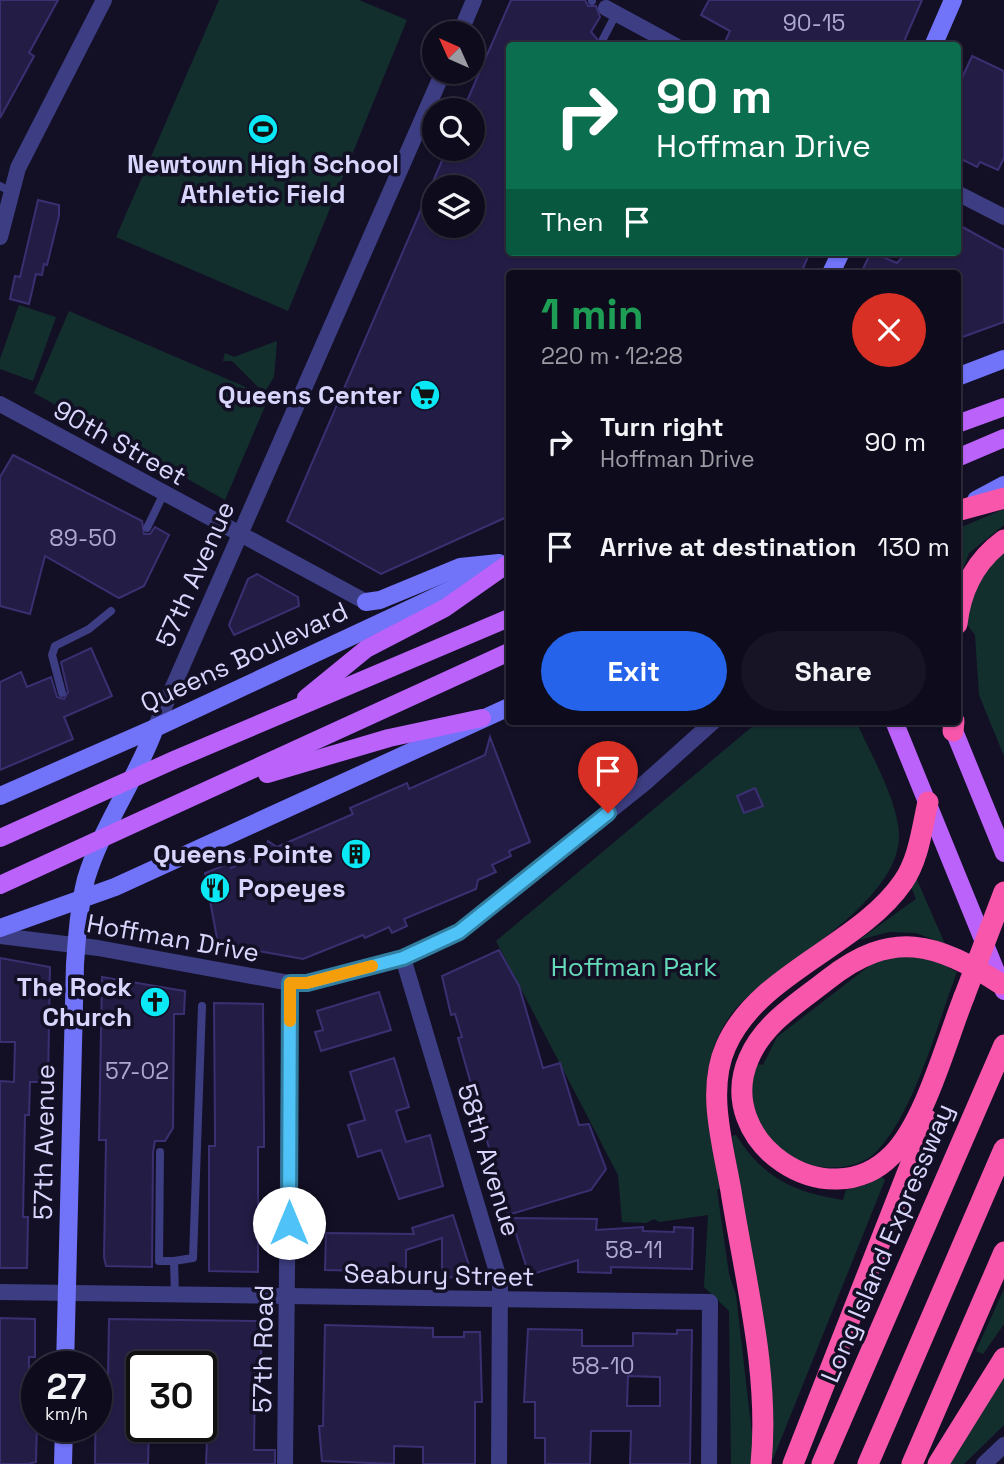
<!DOCTYPE html>
<meta charset="utf-8">
<style>
:root{--surface:#0e0c1c;--page:#171525;--text:#f1f3f6;--muted:#9b9ba3;--line:#2e2c3b;--accent:#2563eb}
body{margin:0;font-family:"Space Grotesk",sans-serif;background:var(--page);color:var(--text);height:100vh;display:flex;flex-direction:column;font-size:26px;white-space:nowrap}
*{box-sizing:border-box;margin:0}
p{font-size:23px;color:var(--muted)}
.icon{flex:none;width:38px;height:38px;fill:none;stroke:currentColor;stroke-width:2;stroke-linecap:round;stroke-linejoin:round}
.map{position:relative;flex:1;overflow:hidden}
.details{position:absolute;left:506px;top:270px;width:455px;height:455px;display:flex;flex-direction:column;background:var(--surface);border-radius:7px;box-shadow:0 2px 5px #0004,0 0 0 2px var(--line)}
.details>*{flex:none}
.guide{position:absolute;left:506px;top:42px;width:455px;height:214px;border-radius:7px;box-shadow:0 2px 5px #0004,0 0 0 2px var(--line);background:#0b6e4f;color:#fff;overflow:hidden}
.needle{width:46px;rotate:315deg}
.controls{position:absolute;left:422px;top:21px;display:grid;gap:14px}
.controls a{display:grid;place-items:center;width:63px;height:63px;border-radius:50%;background:var(--surface);box-shadow:0 2px 5px #0004,0 0 0 2px var(--line);font-size:35px}
.speed{position:absolute;left:21px;top:1351px;display:flex;gap:14px;font-size:35px;font-weight:700;text-align:center}
.speed>*{display:grid;place-content:center;width:91px;height:91px;border-radius:50%;background:var(--surface);box-shadow:0 2px 5px #0004,0 0 0 2px var(--line);line-height:1}
.speed small{font-size:18px;font-weight:400}
.speed .limit{border:4px solid #111;border-radius:10px;background:#fff;color:#111}
.pin{position:absolute;display:grid;place-items:center;width:60px;height:60px;color:#fff;margin:-72px -30px;border-radius:50% 50% 50% 0;rotate:-45deg;box-shadow:0 0 7px #0007}
.pin .icon{rotate:45deg}
.me{position:absolute;width:77px;margin:-38px;rotate:0deg;stroke-linejoin:round;filter:drop-shadow(0 0 5px #0008)}
.turn{display:flex;align-items:center;gap:24px;height:147px;padding:0 35px;font-size:32px}
.turn .icon{width:91px;height:91px;stroke-width:2.5}
.turn b{display:block;font-size:49px;line-height:60px}
.then{display:flex;align-items:center;height:66px;padding:0 35px;background:#0003;gap:14px;font-size:26px}
.round{display:grid;place-items:center;flex:none;width:74px;height:74px;border-radius:37px;background:var(--page)}
.head{display:flex;align-items:center;justify-content:space-between;height:119px;padding:0 35px}
h1{font-size:42px;font-weight:600;line-height:52px;color:#1e9e55}
.action{display:flex;gap:14px;margin-top:auto;padding:14px 35px}
.action a{flex:1;height:80px;border-radius:42px;background:var(--accent);color:#fff;font-size:28px;font-weight:600;line-height:80px;text-align:center}
.action a+a{background:var(--page);color:var(--text)}
ul{padding:0;list-style:none}
li{display:flex;align-items:center;gap:21px;height:105px;padding:0 35px}
li div{flex:1}
li b{display:block;font-size:26px}
li em{font-style:normal}
.map>svg:first-child{display:block}
</style>
<div class="map">
<svg width="1004" height="1464" viewBox="0 0 1004 1464">
<rect width="100%" height="100%" fill="#131026"/>
<!-- green -->
<g fill="#132f2d">
<path d="M 219,0 L 359,0 L 407,20 L 288,311 L 116,237 Z"/>
<path d="M 19,305 L 56,317 L 33,381 L 0,369 L 0,359 Z"/>
<path d="M 69,311 L 269,397 L 225,500 L 34,393 Z"/>
<path d="M 277,341 L 274,377 L 264,393 L 232,361 L 223,361 L 225,353 L 234,357 Z"/>
<path d="M 1004,509 L 1004,525 L 969,553 L 957,585 L 957,529 Z"/>
<path d="M 1004,551 L 1004,756 L 979,695 L 975,635 L 966,623 C 971,593 978,570 1004,551 Z"/>
<path d="M 759,721 L 856,721 C 870,753 898,800 899,835 C 900,901 786,960 743,1001 C 726,1017 715,1039 710,1061 C 700,1100 713,1148 720,1188 L 717,1190 L 729,1274 L 736,1295 L 753,1443 L 751,1464 L 731,1464 L 729,1311 L 704,1287 L 708,1215 L 659,1222 L 654,1219 L 646,1223 L 622,1222 L 618,1175 L 496,941 Z"/>
<path d="M 914,873 L 945,944 L 916,933 L 889,932 L 859,940 L 916,899 L 909,882 Z"/>
<path d="M 904,954 L 937,961 L 957,972 C 937,1025 915,1111 877,1151 C 847,1182 779,1166 759,1131 C 746,1109 751,1086 756,1064 L 763,1065 L 777,1037 L 873,963 Z"/>
<path d="M 736,1135 C 764,1179 794,1192 843,1200 L 846,1190 L 866,1185 L 881,1176 L 885,1180 L 773,1459 L 768,1458 L 732,1136 Z"/>
<path d="M 1004,1289 L 1004,1324 L 983,1354 L 976,1351 Z"/>
<path d="M 1004,1377 L 1004,1425 L 964,1464 L 947,1464 Z"/>
</g>
<!-- building -->
<g fill="#231d46" stroke="#3a3071" stroke-width="2" fill-rule="evenodd">
<path d="M 0,0 L 58,0 L 29,53 L 34,56 L 0,118 Z"/>
<path d="M 511,0 L 585,0 L 588,6 L 596,6 L 600,17 L 591,32 L 603,46 L 509,46 L 509,252 L 810,252 L 801,273 L 509,273 L 509,516 L 381,574 L 287,521 L 447,149 L 472,149 L 472,110 L 463,110 ZM 434,187 L 472,187 L 472,226 L 434,226 Z"/>
<path d="M 709,0 L 922,0 L 902,46 L 723,46 L 730,31 L 701,15 Z"/>
<path d="M 972,56 L 1004,71 L 1004,158 L 998,170 L 980,162 L 977,167 L 957,157 L 957,89 Z"/>
<path d="M 38,200 L 59,205 L 59,216 L 47,265 L 44,264 L 42,275 L 36,274 L 29,304 L 10,299 L 15,276 L 20,277 Z"/>
<path d="M 957,224 L 1004,250 L 1004,322 L 957,339 L 957,273 L 861,273 L 871,252 L 897,263 L 907,252 L 957,252 Z"/>
<path d="M 13,455 L 142,521 L 144,534 L 150,534 L 155,527 L 169,535 L 144,586 L 119,598 L 45,556 L 30,614 L 0,606 L 0,477 Z"/>
<path d="M 257,574 L 298,597 L 299,606 L 234,635 L 229,625 L 248,579 Z"/>
<path d="M 91,648 L 112,696 L 64,717 L 73,739 L 0,770 L 0,682 L 21,672 L 27,687 L 51,677 L 57,697 L 64,699 L 68,692 L 61,662 Z"/>
<path d="M 490,737 L 530,842 L 509,851 L 511,856 L 492,865 L 496,872 L 478,880 L 476,889 L 404,919 L 407,926 L 392,933 L 389,927 L 365,938 L 363,935 L 303,959 L 218,944 L 205,873 L 230,863 L 231,868 L 265,852 L 268,841 L 277,847 L 353,814 L 350,808 L 407,783 L 409,789 L 485,755 Z"/>
<path d="M 755,788 L 763,806 L 744,813 L 737,796 Z"/>
<path d="M 499,950 L 519,986 L 543,1068 L 560,1063 L 579,1125 L 589,1124 L 606,1169 L 591,1190 L 508,1215 L 458,1038 L 462,1037 L 455,1014 L 451,1015 L 442,976 Z"/>
<path d="M 0,958 L 50,967 L 48,1082 L 30,1082 L 29,1115 L 25,1115 L 23,1217 L 28,1217 L 27,1268 L 0,1268 L 0,1081 L 14,1082 L 15,1042 L 0,1042 Z"/>
<path d="M 102,977 L 185,991 L 184,1014 L 174,1014 L 173,1128 L 165,1141 L 155,1141 L 153,1152 L 152,1267 L 106,1266 L 104,1257 L 106,1140 L 99,1140 Z"/>
<path d="M 379,992 L 391,1030 L 321,1051 L 315,1032 L 323,1030 L 317,1011 Z"/>
<path d="M 214,1003 L 263,1004 L 264,1129 L 264,1147 L 258,1147 L 258,1272 L 209,1271 L 209,1146 L 215,1146 L 215,1128 Z"/>
<path d="M 394,1058 L 409,1107 L 396,1111 L 406,1142 L 430,1135 L 443,1186 L 399,1199 L 381,1150 L 358,1157 L 348,1125 L 365,1120 L 350,1072 Z"/>
<path d="M 453,1215 L 473,1278 L 442,1277 L 442,1238 L 406,1250 L 406,1272 L 325,1270 L 326,1233 L 414,1234 L 412,1228 Z"/>
<path d="M 511,1218 L 597,1219 L 596,1230 L 643,1227 L 643,1231 L 674,1232 L 674,1227 L 693,1228 L 692,1269 L 611,1267 L 611,1273 L 578,1272 L 578,1260 L 529,1275 Z"/>
<path d="M 0,1318 L 35,1319 L 35,1357 L 29,1357 L 28,1421 L 37,1421 L 36,1462 L 28,1464 L 0,1464 Z"/>
<path d="M 109,1319 L 261,1321 L 261,1373 L 255,1373 L 254,1450 L 275,1450 L 275,1464 L 206,1464 L 210,1374 L 207,1374 L 206,1358 L 183,1357 L 182,1367 L 142,1367 L 142,1426 L 149,1426 L 148,1464 L 95,1464 L 96,1378 L 108,1378 Z"/>
<path d="M 325,1325 L 433,1328 L 433,1337 L 464,1337 L 464,1332 L 480,1332 L 482,1402 L 475,1402 L 475,1464 L 423,1464 L 423,1447 L 394,1446 L 394,1464 L 322,1461 L 319,1426 L 323,1426 Z"/>
<path d="M 528,1329 L 582,1330 L 582,1346 L 633,1346 L 633,1333 L 677,1334 L 677,1330 L 692,1330 L 690,1464 L 630,1464 L 631,1431 L 591,1431 L 590,1464 L 545,1464 L 545,1438 L 535,1438 L 535,1402 L 524,1402 ZM 628,1376 L 660,1377 L 660,1406 L 627,1406 Z"/>
</g>
<g fill="none" stroke-linecap="round" stroke-linejoin="round">
<!-- lane -->
<g stroke="#3d3d83" stroke-width="8">
<path d="M 592,1 L 592,0"/>
<path d="M 603,39 L 616,14"/>
<path d="M 0,186 L 4,188"/>
<path d="M 147,528 L 163,495"/>
<path d="M 62,693 L 52,655 L 55,646 L 89,629 L 111,611"/>
<path d="M 160,1152 L 159,1261 L 174,1261"/>
<path d="M 175,1296 L 174,1261 L 193,1258 L 202,1006"/>
</g>
<!-- street -->
<g stroke="#3d3d83" stroke-width="16">
<path d="M 606,8 L 676,46"/>
<path d="M 460,33 L 474,0"/>
<path d="M 957,193 L 1004,217"/>
<path d="M 0,237 L 18,168 L 104,0"/>
<path d="M 0,404 L 366,602"/>
<path d="M 155,728 L 443,72"/>
<path d="M 0,936 L 98,948 L 290,983 L 307,983 L 403,958 L 459,932 L 646,782 L 714,721"/>
<path d="M 403,958 L 500,1282 L 499,1464"/>
<path d="M 0,1292 L 710,1302 L 709,1464"/>
<path d="M 285,1464 L 290,983"/>
<path d="M 984,1464 L 1004,1445"/>
</g>
<!-- secondary -->
<g stroke="#7173f9" stroke-width="18">
<path d="M 933,46 L 953,0"/>
<path d="M 831,273 L 841,252"/>
<path d="M 957,377 L 1004,359"/>
<path d="M 976,500 L 1004,485"/>
<path d="M 366,602 L 380,600 L 460,567 L 499,563"/>
<path d="M 0,796 L 155,728 L 487,573"/>
<path d="M 0,928 L 115,887 L 509,707"/>
<path d="M 65,1367 L 75,964 C 77,936 79,907 86,879 C 102,826 136,780 155,728"/>
<path d="M 63,1464 L 64,1426"/>
</g>
<!-- primary -->
<g stroke="#ba62f9" stroke-width="18">
<path d="M 957,424 L 1004,407"/>
<path d="M 957,458 L 1004,438"/>
<path d="M 306,698 L 366,649 L 445,608 L 509,563"/>
<path d="M 894,721 L 1004,991"/>
<path d="M 950,721 L 1004,853"/>
<path d="M 267,774 L 389,738 L 482,718"/>
<path d="M 0,838 L 174,760 L 509,618"/>
<path d="M 0,885 L 509,652"/>
</g>
<!-- highway -->
<g stroke="#f856ab" stroke-width="21">
<path d="M 957,511 L 1004,498"/>
<path d="M 957,624 C 961,589 975,561 1004,540"/>
<path d="M 953,731 L 954,721"/>
<path d="M 964,997 C 946,1042 925,1122 892,1155 C 828,1220 712,1142 749,1058 C 764,1023 798,1003 827,980 C 893,928 936,943 1001,984"/>
<path d="M 761,1464 C 770,1374 745,1280 731,1191 C 723,1145 706,1090 726,1046 C 758,973 859,946 903,882 C 919,859 922,828 928,802"/>
<path d="M 793,1464 L 928,1120"/>
<path d="M 822,1464 L 1004,1045"/>
<path d="M 868,1464 L 1004,1149"/>
<path d="M 912,1464 L 1004,1252"/>
<path d="M 938,1464 L 1004,1358"/>
</g>
<!-- highway-bridge -->
<path stroke="#f856ab" stroke-width="21" d="M 964,997 L 1004,892"/>
</g>
<g fill="none" stroke-linecap="round" stroke-linejoin="round">
<!-- route casing -->
<g stroke="#337fa1" stroke-width="18">
<path id="route" d="M 289,1223 L 290,983 L 307,983 L 403,958 L 459,932 L 608,813"/>
</g>
<!-- route -->
<use href="#route" stroke="#4fc3f7" stroke-width="12"/>
<!-- slow -->
<path stroke="#f59e0b" stroke-width="12" d="M 290,1021 L 290,983 L 307,983 L 372,966"/>
</g>
<!-- icons -->
<defs>
<g id="stadium-disc" transform="scale(1.575)"><circle r="9.5" fill="#0ae8f5" stroke="#131026"/><path d="M0-5a6.5 5 0 1 0 0 10a6.5 5 0 1 0 0-10ZM-3.5-1.8h7v3.6h-7Z" fill="#111"/></g>
<g id="supermarket-disc" transform="scale(1.575)"><circle r="9.5" fill="#0ae8f5" stroke="#131026"/><path d="M-6-5.5h2.5l.6 2H6L4.5 2H-2.5L-4.4-4H-6ZM-1.5 3.2a1.3 1.3 0 1 0 .1 0ZM3 3.2a1.3 1.3 0 1 0 .1 0Z" fill="#111"/></g>
<g id="building-disc" transform="scale(1.575)"><circle r="9.5" fill="#0ae8f5" stroke="#131026"/><path d="M-4-6H4V6H1V3H-1V6H-4ZM-2.5-4.3h1.7v1.8h-1.7ZM.8-4.3h1.7v1.8H.8ZM-2.5-1h1.7V.8h-1.7ZM.8-1h1.7V.8H.8Z" fill="#111"/></g>
<g id="restaurant-disc" transform="scale(1.575)"><circle r="9.5" fill="#0ae8f5" stroke="#131026"/><path d="M-5-6h1v4h1v-4h1v4h1v-4h1v5L-1.5 .5V6h-2V.5L-5-1ZM5-6V6H3V1.5H1.5Q1.5-4 5-6Z" fill="#111"/></g>
<g id="church-disc" transform="scale(1.575)"><circle r="9.5" fill="#0ae8f5" stroke="#131026"/><path d="M-1.2-6h2.4v3.5h3.3v2.4h-3.3V6h-2.4V-.1h-3.3v-2.4h3.3Z" fill="#111"/></g>
</defs>
<g fill-rule="evenodd">
<use href="#stadium-disc" x="263" y="129"/>
<use href="#supermarket-disc" x="425" y="395"/>
<use href="#building-disc" x="356" y="854"/>
<use href="#restaurant-disc" x="215" y="888"/>
<use href="#church-disc" x="155" y="1002"/>
</g>
<g text-anchor="middle" stroke-width="7" stroke-linejoin="round" paint-order="stroke">
<!-- number labels -->
<g font-size="23" fill="#aca8cf">
<text x="814" y="31">90-15</text>
<text x="83" y="546">89-50</text>
<text x="137" y="1079">57-02</text>
<text x="634" y="1258">58-11</text>
<text x="603" y="1374">58-10</text>
</g>
<!-- poi labels -->
<g font-size="26" font-weight="bold" fill="#d9d6fd" stroke="#131026" text-anchor="end">
<text x="263" y="173" text-anchor="middle">Newtown High School<tspan x="263" dy="30">Athletic Field</tspan></text>
<text x="402" y="404">Queens Center</text>
<text x="333" y="863">Queens Pointe</text>
<text x="238" y="897" text-anchor="start">Popeyes</text>
<text x="132" y="996">The Rock<tspan x="132" dy="30">Church</tspan></text>
</g>
<!-- street labels -->
<g font-size="26" fill="#d9d6fd" stroke="#131026">
<text transform="translate(120 443) rotate(29)" y="9">90th Street</text>
<text transform="translate(195 574) rotate(-66)" y="9">57th Avenue</text>
<text transform="translate(244 657) rotate(-25)" y="9">Queens Boulevard</text>
<text transform="translate(173 938) rotate(10)" y="9">Hoffman Drive</text>
<text transform="translate(44 1142) rotate(-89)" y="9">57th Avenue</text>
<text transform="translate(489 1160) rotate(73)" y="9">58th Avenue</text>
<text transform="translate(887 1243) rotate(-67)" y="9">Long Island Expressway</text>
<text transform="translate(439 1275) rotate(1)" y="9">Seabury Street</text>
<text transform="translate(263 1349) rotate(-89)" y="9">57th Road</text>
</g>
<!-- park labels -->
<g font-size="26" fill="#64dbb9" stroke="#131026">
<text x="634" y="976">Hoffman Park</text>
</g>
</g>
</svg>
<div class="controls">
<a><svg class="needle" viewBox="-14 -14 28 28"><path d="M0-13l5 13h-10z" fill="#e53935"/><path d="M0 13l5-13h-10z" fill="#9b9ba3"/></svg></a>
<a><svg class="icon" aria-label="search" viewBox="0 0 24 24"><circle cx="10" cy="10" r="6"/><path d="M15 15l6 6"/></svg></a>
<a><svg class="icon" aria-label="layers" viewBox="0 0 24 24"><path d="M12 4l9 5-9 5-9-5zM3 14l9 5 9-5"/></svg></a>
</div>
<div class="speed"><div>27<small>km/h</small></div><div class="limit">30</div></div>
<div class="pin" style="left:608px;top:813px;background:#d93025"><svg class="icon" aria-label="arrive" viewBox="0 0 24 24"><path d="M6 21V4h12l-3 4 3 4H6"/></svg></div>
<svg class="me" style="left:289px;top:1223px" viewBox="-20 -20 40 40"><circle r="19" fill="#fff"/><path d="M0-13L10 11 0 6-10 11z" fill="#4fc3f7"/></svg>
<div class="guide">
<div class="turn"><svg class="icon" aria-label="right" viewBox="0 0 24 24"><path d="M7 20v-9h11M14 6l5 5-5 5"/></svg><div><b>90 m</b>Hoffman Drive</div></div>
<div class="then">Then<svg class="icon" aria-label="arrive" viewBox="0 0 24 24"><path d="M6 21V4h12l-3 4 3 4H6"/></svg></div>
</div>
<section class="details">
<div class="head"><div><h1>1 min</h1><p>220 m · 12:28</p></div><a class="round" style="background:#d93025;color:#fff"><svg class="icon" aria-label="close" viewBox="0 0 24 24"><path d="M6 6l12 12M18 6L6 18"/></svg></a></div>
<ul>
<li><svg class="icon" aria-label="right" viewBox="0 0 24 24"><path d="M7 20v-9h11M14 6l5 5-5 5"/></svg><div><b>Turn right</b><p>Hoffman Drive</p></div><em>90 m</em></li>
<li><svg class="icon" aria-label="arrive" viewBox="0 0 24 24"><path d="M6 21V4h12l-3 4 3 4H6"/></svg><div><b>Arrive at destination</b></div><em>130 m</em></li>
</ul>
<div class="action"><a>Exit</a><a>Share</a></div>
</section>
</div>
